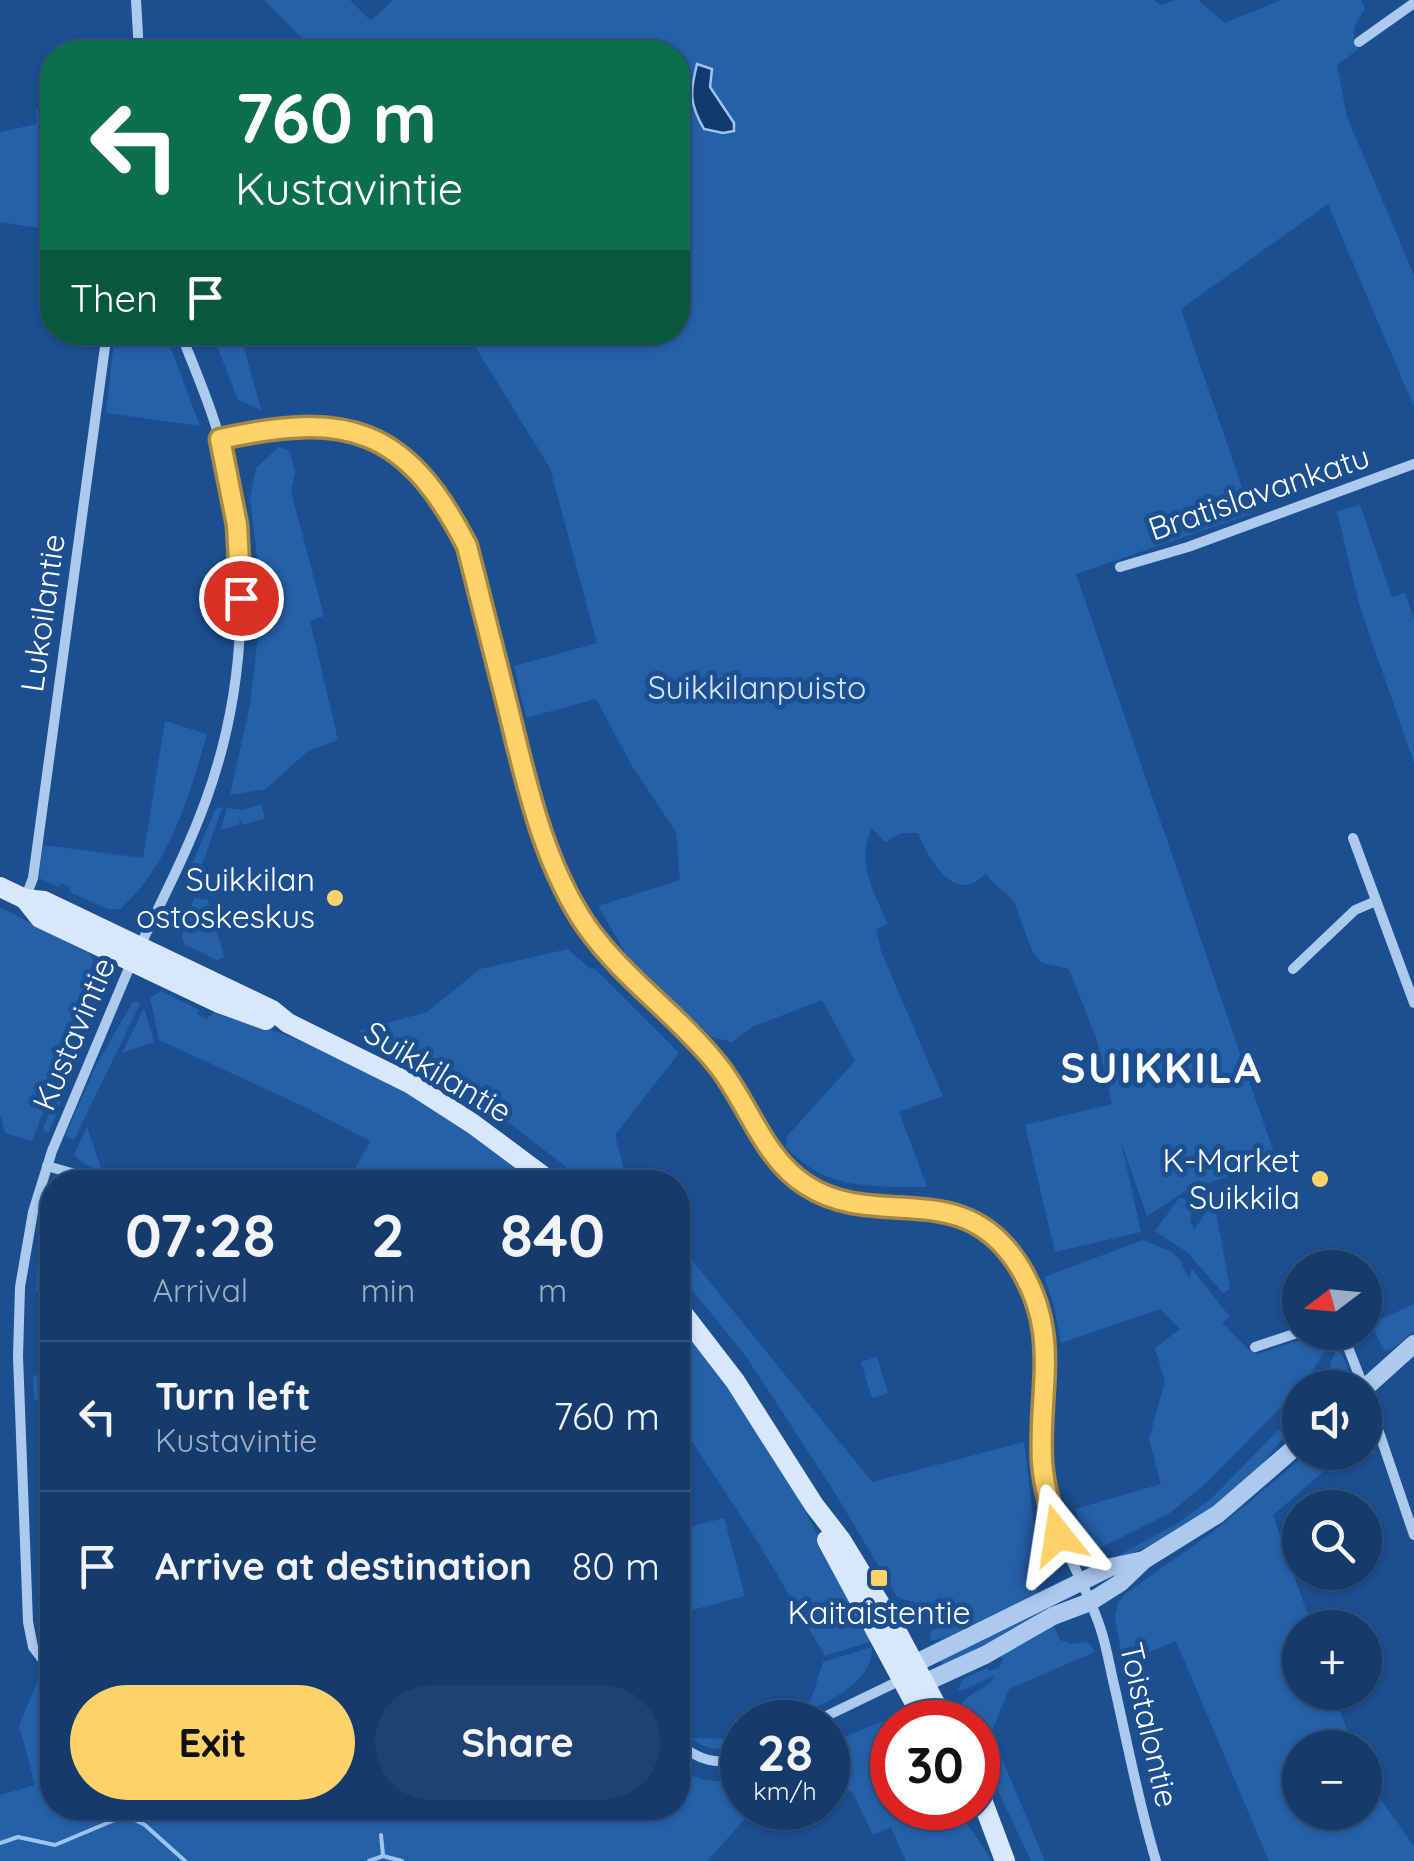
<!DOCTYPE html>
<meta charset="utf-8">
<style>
:root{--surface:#153b6c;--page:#1e4272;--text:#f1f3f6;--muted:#9dadc2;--line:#34557f;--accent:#fed269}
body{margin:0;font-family:Quicksand,sans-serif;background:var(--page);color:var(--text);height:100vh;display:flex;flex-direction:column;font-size:38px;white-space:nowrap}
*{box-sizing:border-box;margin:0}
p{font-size:32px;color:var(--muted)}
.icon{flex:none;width:55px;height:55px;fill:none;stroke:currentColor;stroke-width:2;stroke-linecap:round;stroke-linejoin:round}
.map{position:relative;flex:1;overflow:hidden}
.sheet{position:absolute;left:40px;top:1170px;width:650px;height:650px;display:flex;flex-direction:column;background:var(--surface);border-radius:40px;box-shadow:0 2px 8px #0004,0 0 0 2px var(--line)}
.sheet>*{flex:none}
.guide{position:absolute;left:40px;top:40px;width:650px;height:305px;border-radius:40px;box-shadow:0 2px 8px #0004,0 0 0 2px var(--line);background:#0b6e4f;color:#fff;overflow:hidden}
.needle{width:65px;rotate:254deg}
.controls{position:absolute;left:1282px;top:1250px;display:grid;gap:20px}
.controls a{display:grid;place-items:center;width:100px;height:100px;border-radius:50%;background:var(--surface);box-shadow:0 2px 8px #0004,0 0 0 2px var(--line);font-size:50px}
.speed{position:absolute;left:720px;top:1700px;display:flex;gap:20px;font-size:50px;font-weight:700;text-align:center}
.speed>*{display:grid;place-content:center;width:130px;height:130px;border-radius:50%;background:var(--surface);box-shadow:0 2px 8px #0004,0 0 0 2px var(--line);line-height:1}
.speed small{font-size:25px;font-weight:400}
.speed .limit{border:15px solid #d22;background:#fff;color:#111}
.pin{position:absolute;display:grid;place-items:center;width:85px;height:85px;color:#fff;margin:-42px;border:5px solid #fff;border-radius:50%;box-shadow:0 2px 10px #0007}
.me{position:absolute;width:110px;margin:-55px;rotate:345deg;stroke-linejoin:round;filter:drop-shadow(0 0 8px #0008)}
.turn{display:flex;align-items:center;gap:35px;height:210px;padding:0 30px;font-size:45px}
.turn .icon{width:130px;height:130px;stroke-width:2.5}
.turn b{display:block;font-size:70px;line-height:85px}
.then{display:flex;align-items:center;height:95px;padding:0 30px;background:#0003;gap:20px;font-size:38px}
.eta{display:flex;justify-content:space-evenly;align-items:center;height:170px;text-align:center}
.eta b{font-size:60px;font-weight:700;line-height:70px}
.primary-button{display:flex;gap:20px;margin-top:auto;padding:20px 30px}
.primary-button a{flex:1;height:115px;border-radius:60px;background:var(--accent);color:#111;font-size:40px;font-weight:700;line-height:115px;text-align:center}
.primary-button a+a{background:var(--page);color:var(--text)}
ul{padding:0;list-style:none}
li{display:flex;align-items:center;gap:30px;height:150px;padding:0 30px;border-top:2px solid var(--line)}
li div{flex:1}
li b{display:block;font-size:38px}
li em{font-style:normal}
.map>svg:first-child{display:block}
</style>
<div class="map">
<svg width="1414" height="1861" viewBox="0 0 1414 1861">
<rect width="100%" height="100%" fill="#1c4f90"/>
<!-- green -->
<g fill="#2561a9">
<path d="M 264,0 L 350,0 L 371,21 L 393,0 L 1154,0 L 1160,5 L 1176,0 L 1198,0 L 1225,23 L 1281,0 L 1361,0 L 1365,9 C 1355,24 1349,32 1359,49 L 1337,65 L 1347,117 L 1414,275 L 1414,407 L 1328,204 L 1181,309 L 1251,514 L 1076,574 L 1276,1159 L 1186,1191 L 1147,1216 L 1121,1142 L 1141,1232 L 1055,1252 L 1025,1125 L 1112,1104 L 1097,1040 L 1069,969 L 1042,963 L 1033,953 L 1014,902 C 1006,890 995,888 986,873 C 954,908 929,858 918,833 L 901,833 L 885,842 L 872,828 C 856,863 873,890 888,924 L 876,929 L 881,951 L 943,1096 L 899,1112 L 927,1187 C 873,1187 825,1190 786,1147 L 787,1136 L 855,1061 L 822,1000 L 752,1027 L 732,1042 L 712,1037 L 628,957 L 598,906 L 680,880 L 676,832 L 632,766 L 596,699 L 526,718 L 514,666 L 597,643 L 550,468 L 467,333 L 678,332 L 678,52 L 316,52 Z"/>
<path d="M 36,109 L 52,115 L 52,230 L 0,222 L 0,132 L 37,124 Z"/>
<path d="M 115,333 L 165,333 L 200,426 L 106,413 Z"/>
<path d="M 212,333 L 240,333 L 261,410 L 238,400 Z"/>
<path d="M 279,447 L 290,451 L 295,473 L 291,492 L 324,616 L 310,621 L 338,740 L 308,751 L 266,789 L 230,795 L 250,705 L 258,635 L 257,556 L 250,498 L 256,468 Z"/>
<path d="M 1360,505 L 1392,597 L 1405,593 L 1414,620 L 1414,763 L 1359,604 L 1337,511 Z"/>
<path d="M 165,721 L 207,734 C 190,794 169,867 120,909 L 108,909 L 69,892 L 70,887 L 61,883 L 58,887 L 39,878 L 43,845 L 143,858 Z"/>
<path d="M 261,804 L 265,818 L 243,825 L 235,811 L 241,824 L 221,830 L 227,808 L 243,810 Z"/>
<path d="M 223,806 L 196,881 L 189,871 L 215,810 Z"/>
<path d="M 194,898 L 208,900 L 224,957 L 217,960 L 184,944 L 182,936 Z"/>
<path d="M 0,907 L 90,954 L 98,968 L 32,1141 L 5,1133 L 0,1114 Z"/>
<path d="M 568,949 L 590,969 L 594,968 L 679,1053 L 615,1135 L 627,1182 L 586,1182 L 475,1097 L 359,1031 L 427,1012 L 480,969 Z"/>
<path d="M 99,984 L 103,986 L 88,1034 L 49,1132 L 46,1132 L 43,1129 Z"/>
<path d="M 161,991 L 199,1010 L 197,1014 L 206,1019 L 214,1013 L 283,1034 L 362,1067 L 443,1114 L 538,1182 L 316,1182 L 353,1173 L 370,1141 L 305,1107 L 159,1040 L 150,998 Z"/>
<path d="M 133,1001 L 140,1004 L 74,1140 L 65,1136 L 95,1068 Z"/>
<path d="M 144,1008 L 154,1042 L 122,1053 Z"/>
<path d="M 87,1127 L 101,1168 L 140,1182 C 119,1175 89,1172 74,1155 Z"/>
<path d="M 52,1197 L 52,1287 L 36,1291 L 38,1257 Z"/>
<path d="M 1180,1197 L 1193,1205 L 1190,1220 L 1194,1230 L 1214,1201 L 1230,1289 L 1223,1293 L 1188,1253 L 1155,1231 Z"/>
<path d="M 1143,1240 L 1172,1252 L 1183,1263 L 1181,1265 L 1189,1277 L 1192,1269 L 1230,1317 L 1222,1323 L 1248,1349 L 1258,1354 L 1312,1336 L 1330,1342 L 1305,1383 L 1205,1484 L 1170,1513 L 1100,1548 L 1085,1535 L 1075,1509 L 1161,1484 L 1149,1439 L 1165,1381 L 1155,1348 L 1180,1329 L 1160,1309 L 1061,1343 L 1054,1305 L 1044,1277 Z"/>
<path d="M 678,1243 L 872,1482 L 1024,1442 L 1036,1541 L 1028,1581 L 1032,1582 L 1038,1593 L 945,1638 L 930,1641 L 931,1631 L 958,1616 L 897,1597 L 832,1488 L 745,1355 L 678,1273 Z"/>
<path d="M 1414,1304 L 1414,1331 L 1392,1349 L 1384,1351 L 1374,1330 L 1375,1322 Z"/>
<path d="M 678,1320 L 735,1395 L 782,1469 L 875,1640 L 825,1656 L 759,1544 L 678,1420 Z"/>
<path d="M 1337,1349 C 1347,1361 1353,1374 1342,1387 L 1331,1387 L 1330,1364 Z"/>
<path d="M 877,1357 L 888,1393 L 872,1398 L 861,1362 Z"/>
<path d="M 52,1371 L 52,1396 L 34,1401 L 33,1376 Z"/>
<path d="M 1279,1429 L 1285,1436 C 1274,1447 1266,1461 1255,1472 C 1217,1508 1166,1540 1118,1559 L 1116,1557 L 1178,1523 L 1211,1499 Z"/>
<path d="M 1365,1432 L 1376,1453 L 1324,1471 L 1273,1515 L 1312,1627 L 1300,1628 L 1300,1692 L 1334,1693 L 1353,1747 L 1300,1748 L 1300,1812 L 1365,1812 L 1365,1778 L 1414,1846 L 1414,1861 L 1269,1861 L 1176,1641 L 1123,1663 L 1115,1617 L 1118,1603 L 1126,1593 L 1213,1532 L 1308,1453 L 1365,1452 Z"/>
<path d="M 724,1518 L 745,1596 L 688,1611 L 678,1570 L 678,1530 Z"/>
<path d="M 1044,1608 L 1048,1614 L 943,1666 L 940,1661 Z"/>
<path d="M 1052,1622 L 1060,1640 L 1072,1644 L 1088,1642 L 1095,1652 L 1009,1689 L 991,1733 L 1045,1861 L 1031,1861 L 978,1748 L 978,1722 L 966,1722 L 962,1705 C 969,1690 988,1691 995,1675 L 964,1690 L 958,1690 L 963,1679 L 987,1668 L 989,1671 L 999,1668 L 1003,1660 L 1000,1655 Z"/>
<path d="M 872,1647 C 874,1687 814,1707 785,1722 L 773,1722 L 811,1700 L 823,1662 Z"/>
<path d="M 38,1681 L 52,1690 L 52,1808 L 678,1808 L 678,1768 C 698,1782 720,1785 742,1775 L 742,1808 L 755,1808 L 707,1861 L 0,1861 L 0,1795 L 35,1785 L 19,1725 Z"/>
<path d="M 893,1717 L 905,1722 L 892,1722 L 892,1808 L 944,1808 L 948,1813 L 957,1808 L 992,1861 L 906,1861 L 891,1827 L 873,1835 L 853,1793 L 845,1788 L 838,1791 L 828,1771 L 828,1744 Z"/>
<path d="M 678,1723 L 692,1738 L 742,1739 L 742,1744 C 717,1755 692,1747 678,1723 Z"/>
</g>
<!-- water -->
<path fill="#133a6e" stroke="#9ec5f0" stroke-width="2.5" d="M 697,64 L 712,69 L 710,87 L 734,123 L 734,131 L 723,133 L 704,129 C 689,103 690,92 697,64 Z"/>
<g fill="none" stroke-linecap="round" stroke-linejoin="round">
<!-- stream -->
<g stroke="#9ec5f0" stroke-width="4">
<path d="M 381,1835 L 383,1855"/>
<path d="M 0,1843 L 18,1837 L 55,1845 L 117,1819 L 131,1818 L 145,1825 L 185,1861"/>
<path d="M 369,1861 L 383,1856 L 402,1861"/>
</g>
<!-- minor -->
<g stroke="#abcaee" stroke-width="10">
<path d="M 136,0 L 139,52"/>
<path d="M 1359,42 L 1414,3"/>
<path d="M 220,439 C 346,410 406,428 467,546 C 481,601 495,655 508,710 C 526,783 543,864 587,927 C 625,980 680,1016 720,1067 C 749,1106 765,1163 810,1188 C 880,1227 960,1182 1015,1260 C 1070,1338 1028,1409 1047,1493 C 1057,1541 1085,1581 1100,1627 C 1107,1647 1110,1669 1115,1689 C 1128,1746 1139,1805 1156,1861"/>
<path d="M 1120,567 L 1188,547 L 1414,464"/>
<path d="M 1353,838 L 1414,1003"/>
<path d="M 25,899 L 33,878 L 107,332"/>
<path d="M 140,946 C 163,898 188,850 206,800 C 248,685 251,558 220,440 C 210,403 194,367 180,332"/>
<path d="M 1293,969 L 1355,910 L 1376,901"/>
<path d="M 47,1166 L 103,1182"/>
<path d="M 1342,1332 L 1364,1388"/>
<path d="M 1255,1347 L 1300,1332"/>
<path d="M 1365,1391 L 1414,1535"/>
<path d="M 52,1672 L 33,1647 L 28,1622 L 18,1356 L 20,1287 L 33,1212 L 52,1151 L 132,961"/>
<path d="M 814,1722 L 901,1680"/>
<path d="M 678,1743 C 698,1760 717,1766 742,1757"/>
</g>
<!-- tertiary -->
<g stroke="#abcaee" stroke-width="18">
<path d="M 1365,1388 L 1414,1344"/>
<path d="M 1144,1560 L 1111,1567 L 914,1664 L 901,1680 L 924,1683 L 985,1655 L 1053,1616 L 1090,1602 L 1120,1583 L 1144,1560 L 1218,1514 L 1300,1443"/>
</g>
<!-- secondary -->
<g stroke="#d8e7fa" stroke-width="20">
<path d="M 0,887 L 25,899 L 44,901 L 272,1010 L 288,1023 L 411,1084 L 473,1124 L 551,1182"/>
<path d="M 25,899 L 40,918 L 219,1003 L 266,1020"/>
<path d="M 678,1307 L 735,1381 L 814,1505 L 841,1540 L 897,1632 L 945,1722"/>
<path d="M 827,1540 L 925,1722"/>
<path d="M 978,1789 L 1005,1861"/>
</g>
</g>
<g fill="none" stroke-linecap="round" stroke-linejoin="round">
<!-- route casing -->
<g stroke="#a58844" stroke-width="25">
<path id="route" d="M 241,598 L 237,525 L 220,439 C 347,411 406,427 467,546 C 481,600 494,654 508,708 C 526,782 543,863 587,927 C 624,979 678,1015 717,1064 C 748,1102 763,1158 806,1185 C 876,1231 960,1176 1017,1263 C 1062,1332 1038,1387 1042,1462 C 1044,1487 1051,1511 1058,1535"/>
</g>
<!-- route -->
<use href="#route" stroke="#fed269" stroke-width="18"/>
</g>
<!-- markers -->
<g fill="#fed269" stroke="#1c4f90" stroke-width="4">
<circle cx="335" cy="898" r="10"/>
<circle cx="1320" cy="1179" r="10"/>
<rect x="869" y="1568" width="20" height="20" rx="5"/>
</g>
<g text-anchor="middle" stroke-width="10" stroke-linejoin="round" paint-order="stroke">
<!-- street labels -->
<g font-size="32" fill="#fff" stroke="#1c4f90">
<text transform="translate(1259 493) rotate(-19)" y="11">Bratislavankatu</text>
<text transform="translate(43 613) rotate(-82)" y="11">Lukoilantie</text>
<text transform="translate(74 1034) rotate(-67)" y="11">Kustavintie</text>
<text transform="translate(438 1072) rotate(31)" y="11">Suikkilantie</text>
<text transform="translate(1149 1725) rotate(77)" y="11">Toistalontie</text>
</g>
<!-- park labels -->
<g font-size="32" fill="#d1e4fa" stroke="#1c4f90">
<text x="757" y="699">Suikkilanpuisto</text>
</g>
<!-- poi labels -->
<g font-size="32" fill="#fff" stroke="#1c4f90" text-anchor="end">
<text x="315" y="891">Suikkilan<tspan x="315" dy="37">ostoskeskus</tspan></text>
<text x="1300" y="1172">K-Market<tspan x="1300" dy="37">Suikkila</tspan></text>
<text x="879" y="1624" text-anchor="middle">Kaitaistentie</text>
</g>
<!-- district labels -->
<g font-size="42" font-weight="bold" letter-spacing="2.5" fill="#fff" stroke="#1c4f90">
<text x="1162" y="1083">SUIKKILA</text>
</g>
</g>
</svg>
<div class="controls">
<a><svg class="needle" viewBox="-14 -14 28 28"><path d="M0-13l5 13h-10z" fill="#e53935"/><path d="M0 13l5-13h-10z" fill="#9dadc2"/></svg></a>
<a><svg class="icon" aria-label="sound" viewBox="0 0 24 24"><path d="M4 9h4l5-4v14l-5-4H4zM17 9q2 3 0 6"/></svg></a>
<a><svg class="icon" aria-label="search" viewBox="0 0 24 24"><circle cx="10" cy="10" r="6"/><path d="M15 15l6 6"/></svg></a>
<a>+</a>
<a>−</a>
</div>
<div class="speed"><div>28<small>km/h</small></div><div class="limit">30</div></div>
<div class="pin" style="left:241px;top:598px;background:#d93025"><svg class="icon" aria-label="arrive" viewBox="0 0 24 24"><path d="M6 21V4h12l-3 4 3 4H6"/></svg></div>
<svg class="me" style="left:1058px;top:1535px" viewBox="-20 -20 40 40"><path d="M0-17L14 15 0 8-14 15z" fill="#fed269" stroke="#fff" stroke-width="4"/></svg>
<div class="guide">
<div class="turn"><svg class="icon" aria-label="left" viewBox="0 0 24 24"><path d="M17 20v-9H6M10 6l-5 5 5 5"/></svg><div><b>760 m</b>Kustavintie</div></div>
<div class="then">Then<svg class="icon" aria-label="arrive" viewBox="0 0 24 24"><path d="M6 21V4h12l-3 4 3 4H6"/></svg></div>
</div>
<section class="sheet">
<div class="eta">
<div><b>07:28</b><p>Arrival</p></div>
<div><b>2</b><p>min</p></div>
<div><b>840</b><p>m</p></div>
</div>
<ul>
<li><svg class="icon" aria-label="left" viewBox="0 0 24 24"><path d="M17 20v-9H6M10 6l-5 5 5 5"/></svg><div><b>Turn left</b><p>Kustavintie</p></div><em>760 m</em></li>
<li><svg class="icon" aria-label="arrive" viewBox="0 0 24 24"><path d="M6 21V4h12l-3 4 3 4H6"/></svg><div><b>Arrive at destination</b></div><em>80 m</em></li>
</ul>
<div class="primary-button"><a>Exit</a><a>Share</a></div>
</section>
</div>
